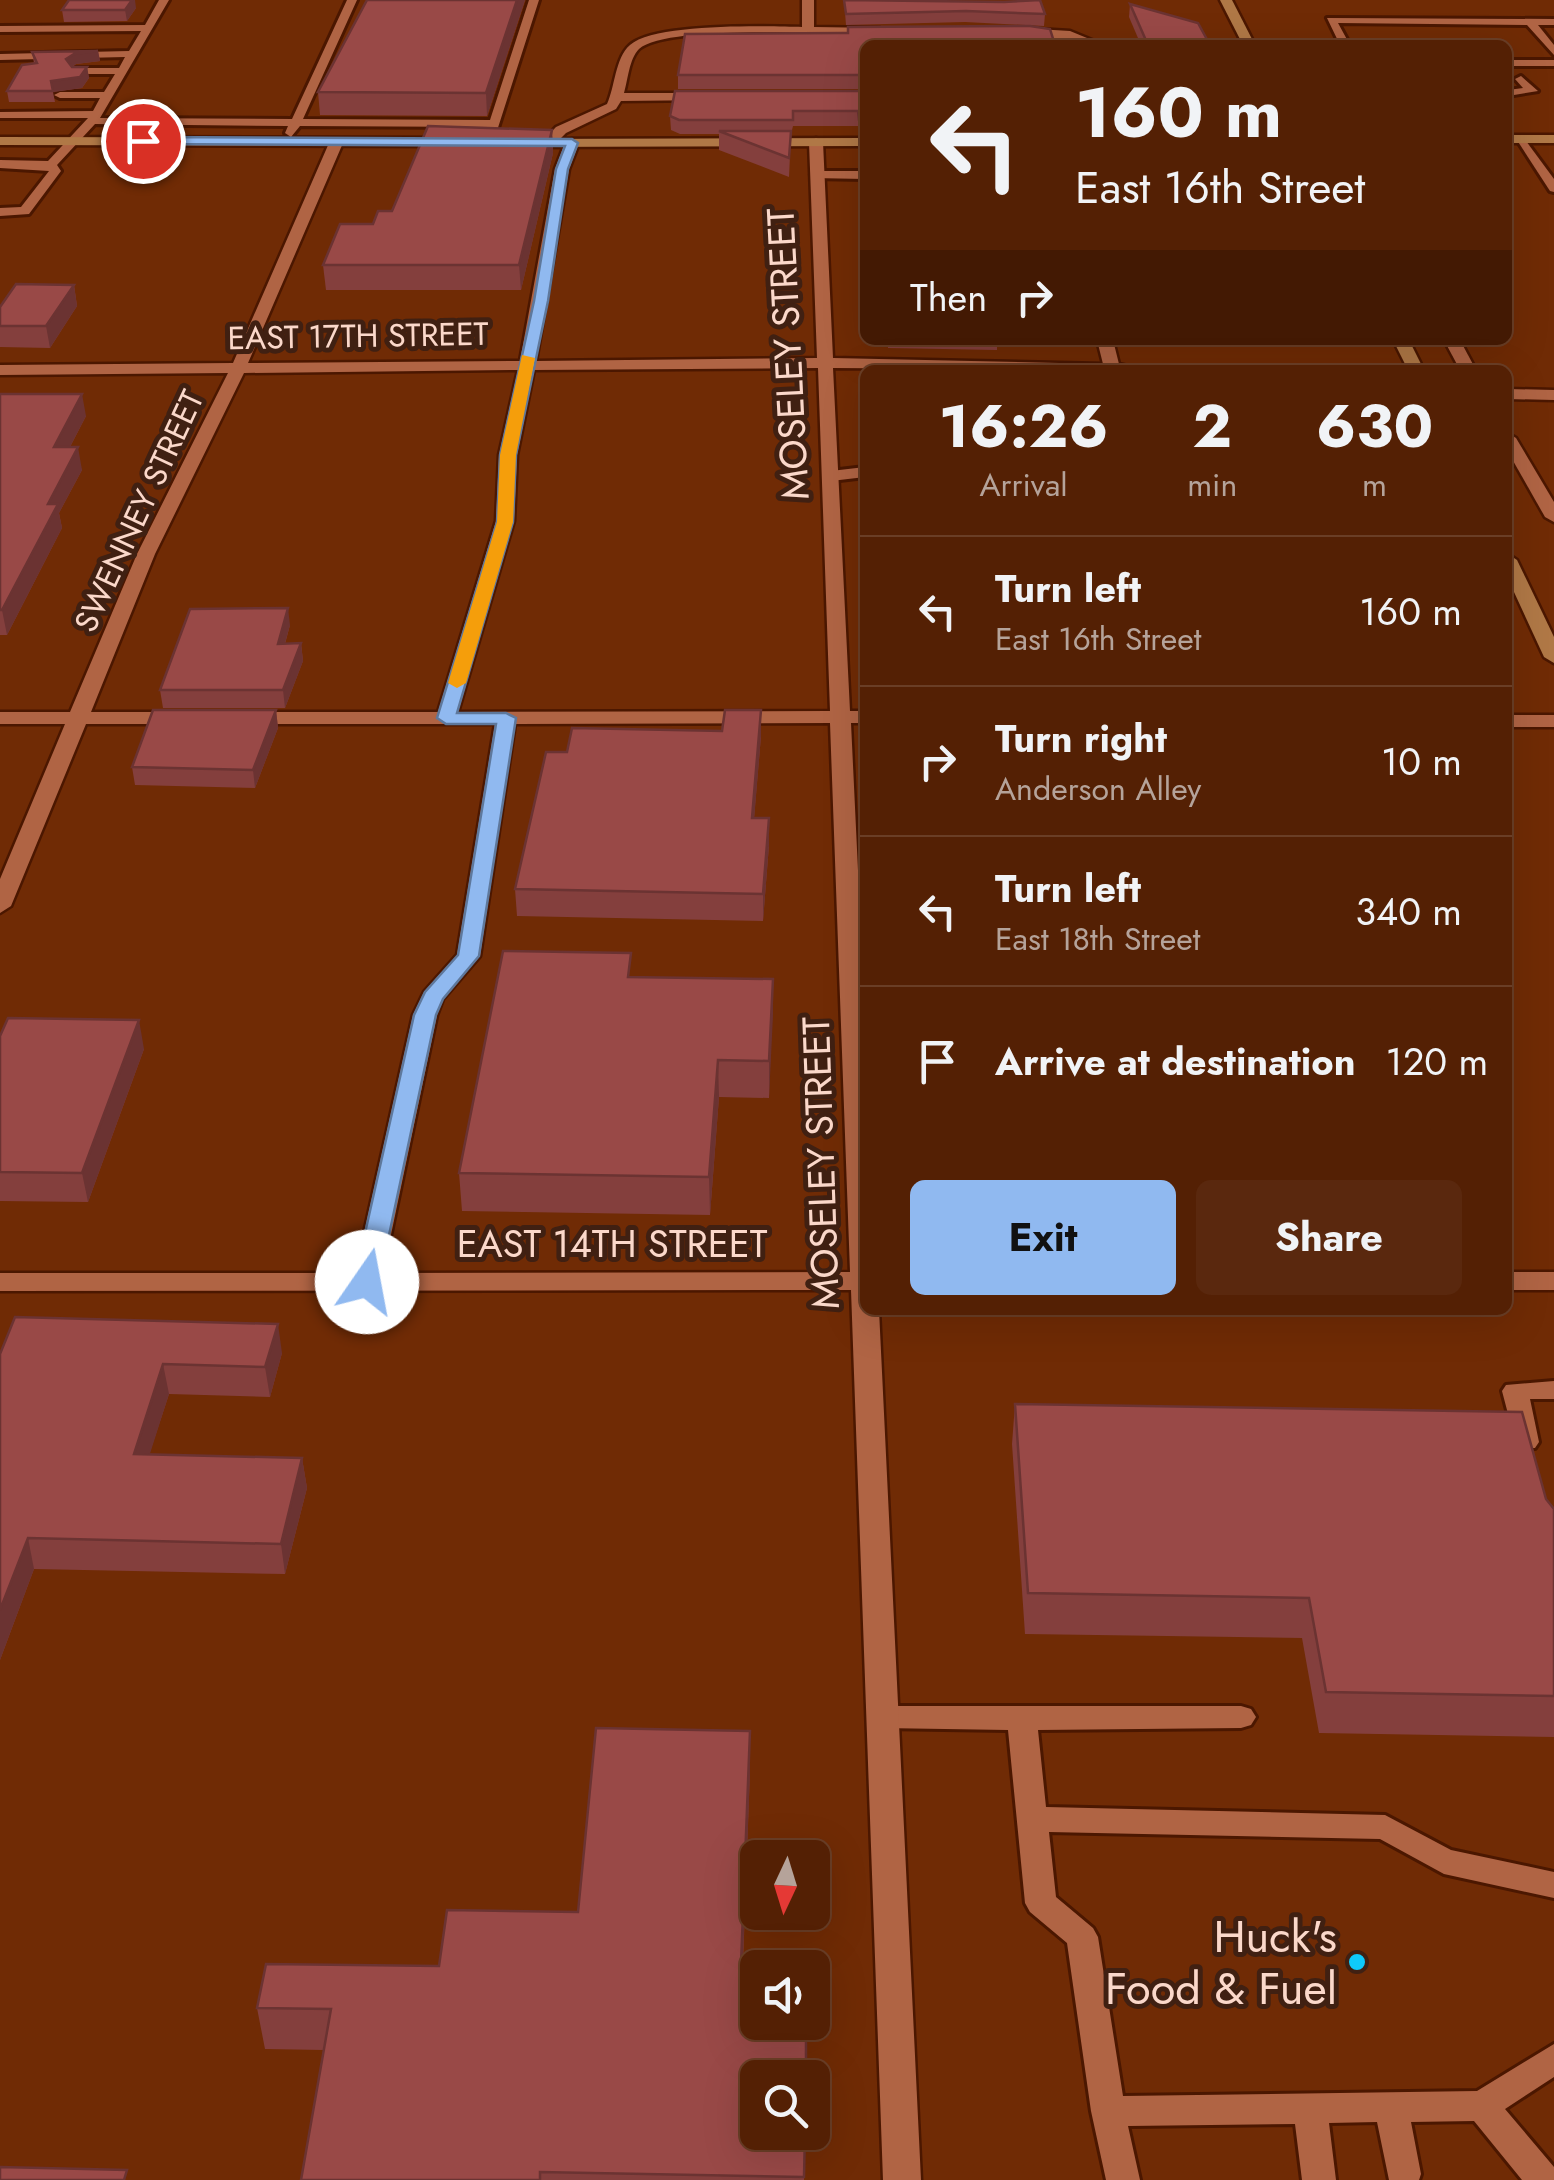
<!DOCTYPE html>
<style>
:root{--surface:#542004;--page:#5a280e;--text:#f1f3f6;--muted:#b5a39a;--line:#6a3e26;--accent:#90b9f0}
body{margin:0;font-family:Jost,sans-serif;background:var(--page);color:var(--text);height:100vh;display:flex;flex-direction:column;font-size:38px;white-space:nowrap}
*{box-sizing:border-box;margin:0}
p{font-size:32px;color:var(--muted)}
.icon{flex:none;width:55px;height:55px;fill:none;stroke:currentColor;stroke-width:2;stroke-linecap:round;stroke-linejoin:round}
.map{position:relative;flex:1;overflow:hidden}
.sheet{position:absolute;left:860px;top:365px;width:652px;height:950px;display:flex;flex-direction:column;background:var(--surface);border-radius:15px;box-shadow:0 10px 40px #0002,0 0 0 2px var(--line)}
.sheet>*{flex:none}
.top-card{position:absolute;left:860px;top:40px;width:652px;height:305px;border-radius:15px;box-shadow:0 10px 40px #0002,0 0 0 2px var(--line);background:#542004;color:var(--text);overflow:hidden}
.needle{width:65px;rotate:184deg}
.fabs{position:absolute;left:740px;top:1840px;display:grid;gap:20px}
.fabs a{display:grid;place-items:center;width:90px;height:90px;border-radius:15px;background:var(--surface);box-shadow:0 10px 40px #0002,0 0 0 2px var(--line);font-size:50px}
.pin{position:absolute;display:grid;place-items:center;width:85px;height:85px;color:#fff;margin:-42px;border:5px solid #fff;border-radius:50%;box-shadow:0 2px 10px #0007}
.me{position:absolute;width:110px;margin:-55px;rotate:12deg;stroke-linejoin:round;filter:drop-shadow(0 0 8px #0008)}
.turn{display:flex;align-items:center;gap:35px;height:210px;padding:0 50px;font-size:45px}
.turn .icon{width:130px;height:130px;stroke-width:2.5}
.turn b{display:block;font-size:70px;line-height:85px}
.then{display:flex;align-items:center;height:95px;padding:0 50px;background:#0003;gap:20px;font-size:38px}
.eta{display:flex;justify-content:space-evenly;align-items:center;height:170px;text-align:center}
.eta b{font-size:60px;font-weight:700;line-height:70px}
.primary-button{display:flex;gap:20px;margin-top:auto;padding:20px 50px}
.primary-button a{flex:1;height:115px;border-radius:15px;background:var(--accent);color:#111;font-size:40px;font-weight:700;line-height:115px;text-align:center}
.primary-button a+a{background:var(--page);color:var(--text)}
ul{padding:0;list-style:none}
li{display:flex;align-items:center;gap:30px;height:150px;padding:0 50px;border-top:2px solid var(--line)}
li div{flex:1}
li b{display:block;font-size:38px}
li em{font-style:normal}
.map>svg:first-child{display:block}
</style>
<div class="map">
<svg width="1554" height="2180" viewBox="0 0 1554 2180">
<rect width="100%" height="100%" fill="#702b05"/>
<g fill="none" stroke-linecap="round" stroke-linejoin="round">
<!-- lane casing -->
<g stroke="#4b1700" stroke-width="6">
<g id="lane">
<path d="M 159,0 L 169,0 L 100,118 L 292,119 L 347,0 L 357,0 L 303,119 L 490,120 L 529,0 L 539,0 L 495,137 L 487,137 L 488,127 L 300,126 L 291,137 L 285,133 L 288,126 L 95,124 L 57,165 L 61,171 L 29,214 L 0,216 L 0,208 L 21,207 L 49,171 L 0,168 L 0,160 L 48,161 L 88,118 L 0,118 L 0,112 L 93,111 L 100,98 L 60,98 L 54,95 L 60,92 L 104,92 L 115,74 L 76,74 L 71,71 L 76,68 L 119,68 L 125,57 L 0,60 L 0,54 L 129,51 L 141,31 L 0,32 L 0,26 L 145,25 Z"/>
<path d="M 1327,18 L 1554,19 L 1554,25 L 1538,25 L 1554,45 L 1554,55 L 1527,25 L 1338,23 L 1350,45 L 1340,45 Z"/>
<rect x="1508" y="60" width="46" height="6"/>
<path d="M 1521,76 L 1538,91 L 1508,96 L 1508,90 L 1523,88 L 1515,79 Z"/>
<path d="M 1515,137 L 1523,137 L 1554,179 L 1554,192 L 1550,191 Z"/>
<path d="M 817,171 L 865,171 L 865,179 L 813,178 L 811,175 Z"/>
<path d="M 865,467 L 865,477 L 831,481 L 823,476 L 831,471 Z"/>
<path d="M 1554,1381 L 1554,1399 L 1530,1399 L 1539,1442 L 1535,1448 L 1517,1448 L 1502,1391 L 1506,1385 Z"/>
<path d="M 882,1706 L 1241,1706 L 1251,1709 L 1256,1717 L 1251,1725 L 1241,1728 L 1038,1730 L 1046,1807 L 1385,1815 L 1451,1850 L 1554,1872 L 1554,1898 L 1444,1874 L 1380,1839 L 1049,1832 L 1056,1897 L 1093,1928 L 1098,1937 L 1123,2096 L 1477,2091 L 1554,2044 L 1554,2077 L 1505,2109 L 1554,2167 L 1554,2180 L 1522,2180 L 1474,2121 L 1411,2122 L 1421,2174 L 1419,2180 L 1389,2180 L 1377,2122 L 1329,2123 L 1336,2180 L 1302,2180 L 1295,2124 L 1128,2126 L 1140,2180 L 1106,2180 L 1091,2111 L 1067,1943 L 1030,1912 L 1025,1903 L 1008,1730 L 882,1728 L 872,1725 L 867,1717 L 872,1709 Z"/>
</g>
</g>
<!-- street casing -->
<g stroke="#4b1700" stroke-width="5">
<g id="street">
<path d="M 802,0 L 814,0 L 814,27 L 880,28 L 886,32 L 880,36 C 838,34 667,24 639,49 C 629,59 628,80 624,93 L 708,93 L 712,94 L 712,100 L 621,101 L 616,109 L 566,133 L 553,146 L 541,143 L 556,127 L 607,104 C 615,87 615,58 630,45 C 655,23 767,26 802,27 Z"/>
<path d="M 1020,28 L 1070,31 L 1104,45 L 1016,34 Z"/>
<path d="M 816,138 L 823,142 L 833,358 L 1103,364 L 1097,340 L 1113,340 L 1119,364 L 1145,370 L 833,368 L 850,711 L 865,711 L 865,723 L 851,723 L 865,1018 L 865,1310 L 879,1310 L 921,2180 L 883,2180 L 851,1290 L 0,1291 L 0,1273 L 355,1273 L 413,1015 L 424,992 L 457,955 L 495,724 L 245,724 L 235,718 L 245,712 L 438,712 L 496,521 L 499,455 L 518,370 L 244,373 L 155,554 L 91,712 L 185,712 L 195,718 L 185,724 L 86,724 L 11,906 L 0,913 L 0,879 L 65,724 L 0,724 L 0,712 L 70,712 L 137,554 L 228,373 L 0,375 L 0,365 L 233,363 L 329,143 L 336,139 L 343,143 L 248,363 L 520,361 L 555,169 L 565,143 L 572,139 L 579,143 L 569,169 L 536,361 L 817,358 L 809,142 ZM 818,368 L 830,711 L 458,712 L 514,521 L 517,455 L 534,370 ZM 830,723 L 850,1272 L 383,1273 L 437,1015 L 443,999 L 480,956 L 515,724 Z"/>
<path d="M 1444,340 L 1460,340 L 1476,370 L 1460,370 Z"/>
<path d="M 1508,389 L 1554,390 L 1554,400 L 1508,399 Z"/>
<path d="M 1508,433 L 1516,438 L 1554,502 L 1554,522 L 1545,517 L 1508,452 Z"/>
<rect x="1508" y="715" width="46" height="12"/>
<rect x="1508" y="1272" width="46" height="18"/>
</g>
</g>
<!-- secondary casing -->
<g stroke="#4b1700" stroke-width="5">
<g id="secondary">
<path d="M 1220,0 L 1232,0 L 1255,45 L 1243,45 Z"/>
<rect x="1508" y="135" width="46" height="8"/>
<path d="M 0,137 L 455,138 L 462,142 L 455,146 L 0,145 Z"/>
<path d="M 865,138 L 865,146 L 520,147 L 513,143 L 520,139 Z"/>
<path d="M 1393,340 L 1409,340 L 1424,370 L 1408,370 Z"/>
<path d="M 1508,554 L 1517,560 L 1554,637 L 1554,663 L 1544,657 L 1508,579 Z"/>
</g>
</g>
<!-- lane -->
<use href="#lane" fill="#b06444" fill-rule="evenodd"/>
<!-- street -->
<use href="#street" fill="#b06444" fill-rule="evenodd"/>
<!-- secondary -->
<use href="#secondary" fill="#b07846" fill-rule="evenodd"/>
</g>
<!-- wall -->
<g fill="#843f3d">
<path d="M 525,0 L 487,116 L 320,115 L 318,92 Z"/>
<path d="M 844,0 L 1045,14 L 1044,26 L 965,22 L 846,25 Z"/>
<path d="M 1130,4 L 1210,45 L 1141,45 L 1129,17 Z"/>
<path d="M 136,8 L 127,21 L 64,22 L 62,10 Z"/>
<path d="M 865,45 L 865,89 L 678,89 L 678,75 Z"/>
<path d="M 98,51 L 100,61 L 76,64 L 72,67 L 87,67 L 89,78 L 82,88 L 53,92 L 55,102 L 9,102 L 7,91 L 34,63 L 32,52 Z"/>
<path d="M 865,91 L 865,199 L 864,168 L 862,167 L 860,150 L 861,135 L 859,134 L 858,126 L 793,126 L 791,134 L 789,177 L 719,150 L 719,134 L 680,134 L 671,130 L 670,116 Z"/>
<path d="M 552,130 L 553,153 L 521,290 L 326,290 L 323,265 L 392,211 Z"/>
<path d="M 74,285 L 77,306 L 50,348 L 0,347 L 0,307 Z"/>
<path d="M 888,340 L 997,340 L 997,350 L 888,348 Z"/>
<path d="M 0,394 L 86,416 L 70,447 L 82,470 L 59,513 L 62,528 L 7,635 L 0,635 Z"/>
<path d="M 290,625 L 285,644 L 301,643 L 303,661 L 285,708 L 163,708 L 160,690 Z"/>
<path d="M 276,710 L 278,728 L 255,788 L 135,785 L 132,767 Z"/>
<path d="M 761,736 L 754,818 L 769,845 L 763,921 L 517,916 L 515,889 L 567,752 Z"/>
<path d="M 632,977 L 773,979 L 769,1098 L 719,1097 L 710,1215 L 462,1211 L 459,1173 Z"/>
<path d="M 0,1036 L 144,1049 L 88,1202 L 0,1201 Z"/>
<path d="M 282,1353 L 270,1397 L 169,1394 L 149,1455 L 302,1458 L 307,1488 L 285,1574 L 34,1569 L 0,1660 L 0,1354 Z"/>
<path d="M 1015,1404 L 1546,1499 L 1554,1509 L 1554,1737 L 1319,1733 L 1302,1638 L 1025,1634 L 1012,1444 Z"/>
<path d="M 750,1731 L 750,1771 L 743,1964 L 805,2132 L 804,2180 L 301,2180 L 324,2050 L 265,2049 L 257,2008 L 439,1966 L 578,1912 Z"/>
</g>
<!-- shaded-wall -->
<g fill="#6b3332">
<path d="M 132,0 L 135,0 L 136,8 L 127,21 L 125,10 Z"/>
<path d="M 517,0 L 525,0 L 487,116 L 486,93 Z"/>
<path d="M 98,51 L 100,61 L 76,64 L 67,70 L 66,59 L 74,54 Z"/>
<path d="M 87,67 L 89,78 L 82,88 L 52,92 L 51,81 Z"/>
<path d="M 552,130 L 553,153 L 521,290 L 519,265 Z"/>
<path d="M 74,285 L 77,306 L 50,348 L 46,326 Z"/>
<path d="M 82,394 L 86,416 L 58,470 L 54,447 Z"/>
<path d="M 78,447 L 82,470 L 59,513 L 62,528 L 7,635 L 2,610 L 48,504 Z"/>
<path d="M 288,608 L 290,625 L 280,661 L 278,644 Z"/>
<path d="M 301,643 L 303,661 L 285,708 L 283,690 Z"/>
<path d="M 276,710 L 278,728 L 255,788 L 253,770 Z"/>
<path d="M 761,710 L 761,736 L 752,845 L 752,818 Z"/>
<path d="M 769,818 L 769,845 L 763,921 L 763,894 Z"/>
<path d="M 773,979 L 773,1015 L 769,1098 L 769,1061 Z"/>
<path d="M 139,1020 L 144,1049 L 88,1202 L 82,1173 Z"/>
<path d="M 718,1060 L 719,1097 L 710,1215 L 709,1177 Z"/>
<path d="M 278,1324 L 282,1353 L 270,1397 L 265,1367 Z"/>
<path d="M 163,1364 L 169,1394 L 140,1485 L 134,1454 Z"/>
<path d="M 302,1458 L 307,1488 L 285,1574 L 281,1544 Z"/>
<path d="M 28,1538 L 34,1569 L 0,1660 L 0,1610 Z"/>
<path d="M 750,1731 L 750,1771 L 741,2005 L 741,1964 Z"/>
</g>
<!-- building -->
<g fill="#994947" stroke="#6b3332" stroke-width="2.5">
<path d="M 69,0 L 132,0 L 125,10 L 62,10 Z"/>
<path d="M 367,0 L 517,0 L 486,93 L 318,92 Z"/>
<path d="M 844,0 L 1004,2 L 1040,0 L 1045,14 L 966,11 L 846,14 Z"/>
<path d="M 1130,4 L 1198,23 L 1210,45 L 1148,45 Z"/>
<path d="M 1030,26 L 1050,29 L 1055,45 L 865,45 L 865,75 L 678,75 L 685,34 L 843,33 L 848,33 L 848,27 Z"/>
<path d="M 98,51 L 74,54 L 66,59 L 72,67 L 87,67 L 80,77 L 51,81 L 53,91 L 7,91 L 22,65 L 37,63 L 32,52 Z"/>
<path d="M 675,91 L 865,91 L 865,122 L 859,120 L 858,111 L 793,111 L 793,120 L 679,120 L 670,116 Z"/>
<path d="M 428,126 L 552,130 L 519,265 L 323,265 L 340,224 L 373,224 L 378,211 L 392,211 Z"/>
<path d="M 719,131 L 791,131 L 789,158 Z"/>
<path d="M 865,134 L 865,154 L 862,152 L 861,135 Z"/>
<path d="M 16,284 L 74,285 L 46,326 L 0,326 L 0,307 Z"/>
<path d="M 0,394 L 82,394 L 54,447 L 78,447 L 48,504 L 58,504 L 2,610 L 0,610 Z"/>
<path d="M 288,608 L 278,644 L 301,643 L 283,690 L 160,690 L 190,609 Z"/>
<path d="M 153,710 L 276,710 L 253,770 L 132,767 Z"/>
<path d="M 725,710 L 761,710 L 752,818 L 769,818 L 763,894 L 515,889 L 546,752 L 567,752 L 572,728 L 722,731 Z"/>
<path d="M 503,951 L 631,953 L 628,977 L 773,979 L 769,1061 L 718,1060 L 709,1177 L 459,1173 Z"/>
<path d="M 8,1018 L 139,1020 L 82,1173 L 0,1172 L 0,1036 Z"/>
<path d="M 15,1317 L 278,1324 L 265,1367 L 163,1364 L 134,1454 L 302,1458 L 281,1544 L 28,1538 L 0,1610 L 0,1354 Z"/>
<path d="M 1015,1404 L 1522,1412 L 1546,1499 L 1554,1509 L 1554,1696 L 1326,1692 L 1309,1598 L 1028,1593 Z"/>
<path d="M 596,1728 L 750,1731 L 741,1964 L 807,1966 L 758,1968 L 758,2022 L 806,2022 L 806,2078 L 758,2078 L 758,2132 L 805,2132 L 804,2177 L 540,2172 L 540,2180 L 301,2180 L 331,2009 L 257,2008 L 266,1964 L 439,1966 L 447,1910 L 578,1912 Z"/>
<path d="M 0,2167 L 127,2170 L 124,2180 L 0,2180 Z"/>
</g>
<!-- route -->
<path fill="#90b9f0" stroke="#5e789c" stroke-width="2.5" d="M 143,137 L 572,139 L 578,143 L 568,169 L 548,301 L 516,455 L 513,522 L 457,713 L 506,713 L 516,718 L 479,956 L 443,999 L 436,1015 L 379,1282 L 367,1290 L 354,1282 L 414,1015 L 425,992 L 458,955 L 496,724 L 446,724 L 437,718 L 497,522 L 500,455 L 534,301 L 556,169 L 565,146 L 139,144 Z"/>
<!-- slow -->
<path fill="#f59e0b" d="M 522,355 L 535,358 L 516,455 L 513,522 L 466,683 L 457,688 L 448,683 L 497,522 L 500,455 Z"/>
<!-- markers -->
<circle fill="#0fcafa" stroke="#402012" stroke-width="4" cx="1357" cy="1962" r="10"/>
<g text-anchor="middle" stroke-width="10" stroke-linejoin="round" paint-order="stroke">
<!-- far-street labels -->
<g font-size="32" fill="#fbd8ca" stroke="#402012">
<text transform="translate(358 336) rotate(-1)" y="11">EAST 17TH STREET</text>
<text transform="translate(139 511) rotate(-65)" y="11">SWENNEY STREET</text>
</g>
<!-- street labels -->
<g font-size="38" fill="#fbd8ca" stroke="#402012">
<text transform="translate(788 354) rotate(-93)" y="13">MOSELEY STREET</text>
<text transform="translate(821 1163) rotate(-92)" y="13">MOSELEY STREET</text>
<text x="612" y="1257">EAST 14TH STREET</text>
</g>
<!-- near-poi labels -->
<g font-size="45" fill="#fbd8ca" stroke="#402012" text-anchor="end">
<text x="1337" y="1952">Huck's<tspan x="1337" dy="52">Food &amp; Fuel</tspan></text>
</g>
</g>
</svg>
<div class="fabs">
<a><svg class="needle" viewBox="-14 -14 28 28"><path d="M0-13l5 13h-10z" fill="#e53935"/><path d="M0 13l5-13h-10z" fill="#b5a39a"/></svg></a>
<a><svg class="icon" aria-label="sound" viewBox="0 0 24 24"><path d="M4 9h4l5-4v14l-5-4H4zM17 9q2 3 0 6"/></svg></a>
<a><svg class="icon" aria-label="search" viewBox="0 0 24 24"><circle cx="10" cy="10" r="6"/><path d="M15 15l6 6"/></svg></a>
</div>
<div class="pin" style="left:143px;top:141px;background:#d93025"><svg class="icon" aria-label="arrive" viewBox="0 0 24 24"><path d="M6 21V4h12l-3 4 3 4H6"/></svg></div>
<svg class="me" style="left:367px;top:1282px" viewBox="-20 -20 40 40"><circle r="19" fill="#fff"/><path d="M0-13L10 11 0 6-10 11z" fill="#90b9f0"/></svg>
<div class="top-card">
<div class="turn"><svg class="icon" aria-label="left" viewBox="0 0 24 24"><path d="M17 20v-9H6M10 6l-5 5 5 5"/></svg><div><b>160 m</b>East 16th Street</div></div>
<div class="then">Then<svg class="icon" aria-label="right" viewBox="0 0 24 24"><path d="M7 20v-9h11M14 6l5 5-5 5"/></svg></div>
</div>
<section class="sheet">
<div class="eta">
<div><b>16:26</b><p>Arrival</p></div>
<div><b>2</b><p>min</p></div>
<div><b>630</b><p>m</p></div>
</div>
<ul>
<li><svg class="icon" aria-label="left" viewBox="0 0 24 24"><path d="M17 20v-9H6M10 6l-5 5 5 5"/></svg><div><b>Turn left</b><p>East 16th Street</p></div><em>160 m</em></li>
<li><svg class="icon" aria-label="right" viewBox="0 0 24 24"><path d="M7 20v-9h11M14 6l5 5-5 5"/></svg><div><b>Turn right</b><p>Anderson Alley</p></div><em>10 m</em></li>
<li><svg class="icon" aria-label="left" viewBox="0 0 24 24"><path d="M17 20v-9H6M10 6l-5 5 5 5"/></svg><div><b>Turn left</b><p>East 18th Street</p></div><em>340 m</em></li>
<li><svg class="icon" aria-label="arrive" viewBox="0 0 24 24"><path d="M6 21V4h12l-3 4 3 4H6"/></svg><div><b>Arrive at destination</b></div><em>120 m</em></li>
</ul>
<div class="primary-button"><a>Exit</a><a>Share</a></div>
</section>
</div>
